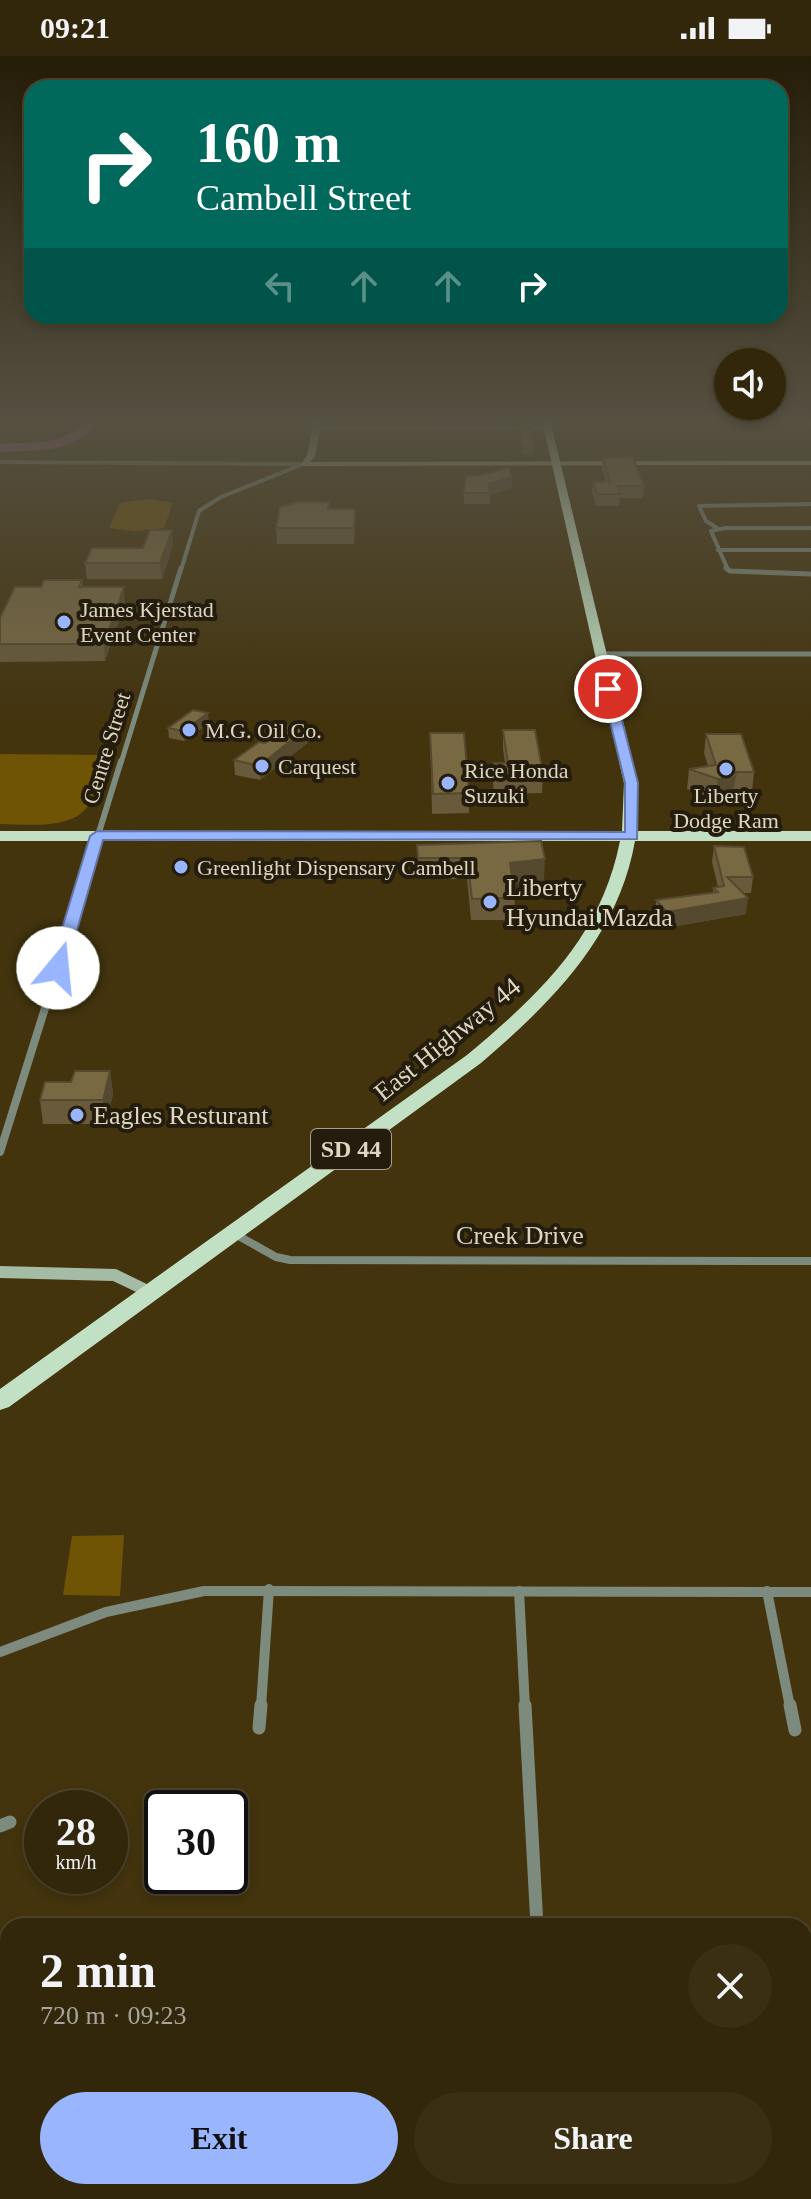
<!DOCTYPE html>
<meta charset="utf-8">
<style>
:root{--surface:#32270a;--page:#3a2f13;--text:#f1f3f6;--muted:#a8a59c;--line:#4d442b;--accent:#98b5fd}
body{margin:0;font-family:"Times New Roman",serif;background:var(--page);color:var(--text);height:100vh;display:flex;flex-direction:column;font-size:30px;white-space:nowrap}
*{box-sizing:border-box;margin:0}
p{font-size:26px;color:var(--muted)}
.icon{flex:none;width:44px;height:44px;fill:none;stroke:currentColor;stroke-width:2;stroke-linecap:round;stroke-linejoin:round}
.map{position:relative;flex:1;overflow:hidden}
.sheet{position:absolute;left:0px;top:1862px;width:812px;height:282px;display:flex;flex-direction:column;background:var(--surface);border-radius:24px 24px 0 0;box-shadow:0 4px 12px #0003,0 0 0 2px var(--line)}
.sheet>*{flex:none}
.top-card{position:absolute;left:24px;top:24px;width:764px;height:244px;border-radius:24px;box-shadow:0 4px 12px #0003,0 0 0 2px var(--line);background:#00695c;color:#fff;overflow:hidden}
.buttons{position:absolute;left:714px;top:292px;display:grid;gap:16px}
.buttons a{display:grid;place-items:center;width:72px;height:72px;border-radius:50%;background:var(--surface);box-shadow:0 4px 12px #0003,0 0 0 2px var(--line);font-size:40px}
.speed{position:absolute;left:24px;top:1734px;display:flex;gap:16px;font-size:40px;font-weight:700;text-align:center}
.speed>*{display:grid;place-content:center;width:104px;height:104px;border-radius:50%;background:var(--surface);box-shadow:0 4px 12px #0003,0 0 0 2px var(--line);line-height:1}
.speed small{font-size:20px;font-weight:400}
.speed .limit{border:4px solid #111;border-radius:12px;background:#fff;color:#111}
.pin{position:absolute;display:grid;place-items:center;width:68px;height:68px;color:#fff;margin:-34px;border:4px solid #fff;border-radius:50%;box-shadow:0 2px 8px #0007}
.me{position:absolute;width:88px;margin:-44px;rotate:17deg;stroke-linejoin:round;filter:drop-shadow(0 0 6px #0008)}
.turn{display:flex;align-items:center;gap:28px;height:168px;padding:0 40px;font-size:36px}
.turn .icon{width:104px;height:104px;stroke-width:2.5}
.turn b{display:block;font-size:56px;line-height:68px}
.lanes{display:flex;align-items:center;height:76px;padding:0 40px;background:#0003;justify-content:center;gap:40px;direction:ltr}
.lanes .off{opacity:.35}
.round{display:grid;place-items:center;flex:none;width:84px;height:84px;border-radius:42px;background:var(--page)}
.headline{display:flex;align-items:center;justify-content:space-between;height:136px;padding:0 40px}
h1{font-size:48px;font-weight:600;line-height:60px}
.primary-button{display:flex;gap:16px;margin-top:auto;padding:16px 40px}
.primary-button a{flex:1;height:92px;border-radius:48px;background:var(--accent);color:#111;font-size:32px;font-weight:600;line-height:92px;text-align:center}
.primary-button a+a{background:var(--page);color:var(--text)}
.status{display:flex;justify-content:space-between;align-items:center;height:56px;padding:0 40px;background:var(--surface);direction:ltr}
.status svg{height:22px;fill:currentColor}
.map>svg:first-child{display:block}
</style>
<div class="status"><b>09:21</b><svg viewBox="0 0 49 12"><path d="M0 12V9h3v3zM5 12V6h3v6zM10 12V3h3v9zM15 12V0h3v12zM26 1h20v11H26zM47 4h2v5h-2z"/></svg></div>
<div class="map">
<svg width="811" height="2143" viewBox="0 0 811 2143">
<rect width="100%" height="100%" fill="#43340e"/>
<!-- green -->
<g fill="#6f5406">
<path d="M 326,360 L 428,360 L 428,371 L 328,371 Z"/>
<path d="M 150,443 L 173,447 L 164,472 L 135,475 L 109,472 L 120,447 Z"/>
<path d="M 0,698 L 105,699 C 100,715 97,734 89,748 C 74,775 26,768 0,768 Z"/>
<path d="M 124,1479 L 120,1540 L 63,1539 L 72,1480 Z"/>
</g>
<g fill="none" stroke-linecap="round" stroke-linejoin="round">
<!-- river -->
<g fill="#b764b7" fill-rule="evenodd">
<path d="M 92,360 L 105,360 C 71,399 47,393 0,396 L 0,388 C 44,385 58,392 92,360 Z"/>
<path d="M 192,360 L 347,360 L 324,367 L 198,363 Z"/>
</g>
<!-- street-far5 -->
<g stroke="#7d8b7e" stroke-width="4">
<path d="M 807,360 L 811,367"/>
<path d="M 546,365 L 629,365"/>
<path d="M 317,372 L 547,372"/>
<path d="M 0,406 L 303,408"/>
<path d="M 717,472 L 706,465 L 699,450 L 811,448"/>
<path d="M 718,494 L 811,494"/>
<path d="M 181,514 L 199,455 L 221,441 L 303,408"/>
<path d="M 728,514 L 711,475 L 725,472 L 811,472"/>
</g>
<!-- street-far4 -->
<g stroke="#7d8b7e" stroke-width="5">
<path d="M 726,512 L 730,515 L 811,518"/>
<path d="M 599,598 L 811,598"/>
<path d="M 121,707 L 181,512"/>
</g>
<!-- street-far3 -->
<path stroke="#7d8b7e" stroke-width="6" d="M 45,951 L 121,705"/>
<!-- street-far2 -->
<g stroke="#7d8b7e" stroke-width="8">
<path d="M 0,1096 L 46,949"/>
<path d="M 235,1178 L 276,1201 L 290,1204 L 811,1205"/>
</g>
<!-- street-far1 -->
<g stroke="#7d8b7e" stroke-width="10">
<path d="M 519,1535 L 525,1651"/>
<path d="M 767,1535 L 790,1651"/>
<path d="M 0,1596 L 106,1556 L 204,1535 L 811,1536"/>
<path d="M 261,1651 L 269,1533"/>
</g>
<!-- street -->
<g stroke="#7d8b7e" stroke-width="13">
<path d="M 525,1649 L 537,1870"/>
<path d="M 790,1649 L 795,1674"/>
<path d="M 259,1672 L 261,1649"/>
<path d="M 0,1770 L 10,1766"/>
<path d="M 0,2078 L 8,2080"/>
<path d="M 804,2115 L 811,2115"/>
<path d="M 575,2136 L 578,2143"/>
</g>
<!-- secondary -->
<g fill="#a4bba5" fill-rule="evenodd">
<path d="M 315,360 L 323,360 L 315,400 L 310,406 L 811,405 L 811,409 L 300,410 L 307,399 Z"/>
<path d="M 0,1210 L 116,1213 L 157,1233 L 160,1237 L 157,1241 L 151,1243 L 113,1225 L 0,1222 Z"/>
</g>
<!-- primary -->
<path fill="#c2e0c4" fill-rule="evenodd" d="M 541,360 L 549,360 L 638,727 L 637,775 L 811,775 L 811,785 L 635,785 C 618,881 552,946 481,1007 L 9,1351 L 0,1354 L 0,1333 L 467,999 C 540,938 601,881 620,785 L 0,785 L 0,775 L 622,775 L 624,727 Z"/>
</g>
<!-- wall -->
<g fill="#685a3a">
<path d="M 519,368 L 534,389 L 533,399 L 522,399 L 519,377 Z"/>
<path d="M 603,402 L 644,430 L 643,442 L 620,442 L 619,450 L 596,450 L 592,437 L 593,426 L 606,426 L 602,413 Z"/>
<path d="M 512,432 L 490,439 L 490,448 L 464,448 L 464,437 Z"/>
<path d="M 329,453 L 355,468 L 354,488 L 277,488 L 276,472 Z"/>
<path d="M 173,489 L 162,523 L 87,523 L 85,507 Z"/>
<path d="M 82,524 L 83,531 L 125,548 L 105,605 L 0,606 L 0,562 Z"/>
<path d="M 209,667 L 184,685 L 169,682 L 168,672 Z"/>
<path d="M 309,670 L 310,685 L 260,724 L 235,719 L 234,704 L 265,687 Z"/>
<path d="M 503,674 L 543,718 L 542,737 L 494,738 L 493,727 L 494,707 L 505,707 L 503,693 Z"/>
<path d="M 430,677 L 469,737 L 469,757 L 432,758 Z"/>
<path d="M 706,678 L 754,716 L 752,736 L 734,736 L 733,741 L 716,743 L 687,733 L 689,713 L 708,710 L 704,697 Z"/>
<path d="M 541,785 L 544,824 L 513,828 L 515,842 L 514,864 L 471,864 L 467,823 L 418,823 L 417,789 Z"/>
<path d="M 714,790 L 753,821 L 751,837 L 743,837 L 746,858 L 665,872 L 655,860 L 656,844 L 713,837 L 713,832 L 718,831 L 712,806 Z"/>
<path d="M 110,1015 L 113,1038 L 106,1068 L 43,1068 L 40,1044 L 71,1026 Z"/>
</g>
<!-- shaded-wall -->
<g fill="#554a2f">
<path d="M 512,421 L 512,432 L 490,439 L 489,428 Z"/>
<path d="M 172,474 L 173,489 L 162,523 L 160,507 Z"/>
<path d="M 124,531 L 125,548 L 105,605 L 104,588 Z"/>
<path d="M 208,657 L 209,667 L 184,685 L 183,675 Z"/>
<path d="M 309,670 L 310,685 L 260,724 L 259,710 Z"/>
<path d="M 736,716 L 733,741 L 716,743 L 718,723 Z"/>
<path d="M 545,803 L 544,824 L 509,828 L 510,807 Z"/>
<path d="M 748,842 L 746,858 L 665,872 L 667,856 Z"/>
<path d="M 110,1015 L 113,1038 L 106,1068 L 103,1044 Z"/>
</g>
<!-- building -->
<g fill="#796943" stroke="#554a2f" stroke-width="2">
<path d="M 519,368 L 530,368 L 534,389 L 522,389 Z"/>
<path d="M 633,401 L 644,430 L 618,430 L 620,438 L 597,438 L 593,426 L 610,426 L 603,402 Z"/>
<path d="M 509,411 L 512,421 L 489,428 L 490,437 L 464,437 L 466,420 L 483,419 Z"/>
<path d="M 297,446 L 329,446 L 328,453 L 355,453 L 354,472 L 276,472 L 280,451 Z"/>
<path d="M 150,474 L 172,474 L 160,507 L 85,507 L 92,492 L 143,492 Z"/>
<path d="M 44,524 L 82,524 L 79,531 L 124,531 L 104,588 L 0,588 L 0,562 L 15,531 L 41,531 Z"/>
<path d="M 193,654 L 208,657 L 183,675 L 168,672 Z"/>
<path d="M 292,667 L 309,670 L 259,710 L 234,704 L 259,686 L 265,687 Z"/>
<path d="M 503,674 L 535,674 L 543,718 L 495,718 L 494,707 L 508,707 Z"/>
<path d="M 430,677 L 464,677 L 469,737 L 433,738 Z"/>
<path d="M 706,678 L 741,678 L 754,716 L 736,716 L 735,721 L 718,723 L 689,713 L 716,709 Z"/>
<path d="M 541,785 L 545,803 L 510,807 L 515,842 L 472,843 L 467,802 L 418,802 L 417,789 Z"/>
<path d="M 714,790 L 744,791 L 753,821 L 727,821 L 748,842 L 667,856 L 656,844 L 718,836 L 713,832 L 724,830 Z"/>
<path d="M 75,1015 L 110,1015 L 103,1044 L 40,1044 L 45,1026 L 71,1026 Z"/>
</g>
<!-- sky -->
<linearGradient id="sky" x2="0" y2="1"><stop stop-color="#251d08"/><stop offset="0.55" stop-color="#555041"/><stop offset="1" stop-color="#555041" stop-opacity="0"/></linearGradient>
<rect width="811" height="660" fill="url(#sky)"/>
<!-- route -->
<path fill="#98b5fd" stroke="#6376a4" stroke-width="2" d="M 608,629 L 614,633 L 638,727 L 637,783 L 103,784 L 66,912 L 58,917 L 50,912 L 90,780 L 97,775 L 625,776 L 625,727 L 602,633 Z"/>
<!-- markers -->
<g fill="#98b5fd" stroke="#241d0d" stroke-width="3">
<circle cx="64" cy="566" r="8"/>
<circle cx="189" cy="674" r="8"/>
<circle cx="262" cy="710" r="8"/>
<circle cx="726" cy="713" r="8"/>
<circle cx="448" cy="727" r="8"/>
<circle cx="181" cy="811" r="8"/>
<circle cx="490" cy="846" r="8"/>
<circle cx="77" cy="1059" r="8"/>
</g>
<g text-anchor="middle" stroke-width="8" stroke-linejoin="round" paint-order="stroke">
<!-- far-poi labels -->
<g font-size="22" fill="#dfd6c2" stroke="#241d0d" text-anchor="start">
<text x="80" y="561">James Kjerstad<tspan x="80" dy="25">Event Center</tspan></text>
<text x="205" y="682">M.G. Oil Co.</text>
<text x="278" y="718">Carquest</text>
<text x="464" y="722">Rice Honda<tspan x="464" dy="25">Suzuki</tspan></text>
<text x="726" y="747" text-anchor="middle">Liberty<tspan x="726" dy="25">Dodge Ram</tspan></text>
<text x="197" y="819">Greenlight Dispensary Cambell</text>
</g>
<!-- far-street labels -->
<g font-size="22" fill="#dfd6c2" stroke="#241d0d">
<text transform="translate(106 692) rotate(-73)" y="8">Centre Street</text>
</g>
<!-- shield labels -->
<rect fill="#241d0d" stroke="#a79e8c" stroke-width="2" x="311" y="1073" width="80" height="40" rx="6"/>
<g font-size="24" font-weight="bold" fill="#dfd6c2">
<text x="351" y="1101">SD 44</text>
</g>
<!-- poi labels -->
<g font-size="26" fill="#dfd6c2" stroke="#241d0d" text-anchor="start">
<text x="506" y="840">Liberty<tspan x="506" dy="30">Hyundai Mazda</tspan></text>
<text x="93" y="1068">Eagles Resturant</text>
</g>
<!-- street labels -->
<g font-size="26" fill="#dfd6c2" stroke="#241d0d">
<text transform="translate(447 983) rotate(-39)" y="9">East Highway 44</text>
<text x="520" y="1188">Creek Drive</text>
</g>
</g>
</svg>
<div class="buttons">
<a><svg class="icon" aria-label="sound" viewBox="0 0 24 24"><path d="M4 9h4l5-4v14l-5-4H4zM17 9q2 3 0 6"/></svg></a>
</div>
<div class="speed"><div>28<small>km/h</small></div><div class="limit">30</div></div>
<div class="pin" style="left:608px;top:633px;background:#d93025"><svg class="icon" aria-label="arrive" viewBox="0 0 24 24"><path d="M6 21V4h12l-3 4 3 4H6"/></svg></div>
<svg class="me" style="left:58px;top:912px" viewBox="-20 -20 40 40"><circle r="19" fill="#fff"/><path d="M0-13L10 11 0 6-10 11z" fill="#98b5fd"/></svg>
<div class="top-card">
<div class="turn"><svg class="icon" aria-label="right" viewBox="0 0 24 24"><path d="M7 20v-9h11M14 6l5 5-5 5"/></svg><div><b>160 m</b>Cambell Street</div></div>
<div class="lanes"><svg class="icon off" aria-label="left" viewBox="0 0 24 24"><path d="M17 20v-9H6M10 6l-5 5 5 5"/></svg><svg class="icon off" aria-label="ahead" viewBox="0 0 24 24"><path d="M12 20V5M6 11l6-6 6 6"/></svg><svg class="icon off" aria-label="ahead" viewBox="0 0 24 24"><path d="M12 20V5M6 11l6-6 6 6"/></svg><svg class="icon" aria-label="right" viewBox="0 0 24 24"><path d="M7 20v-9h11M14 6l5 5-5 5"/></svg></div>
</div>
<section class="sheet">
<div class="headline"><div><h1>2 min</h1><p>720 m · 09:23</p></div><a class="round"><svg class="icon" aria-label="close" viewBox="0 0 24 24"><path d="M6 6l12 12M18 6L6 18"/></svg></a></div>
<div class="primary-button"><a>Exit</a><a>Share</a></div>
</section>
</div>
